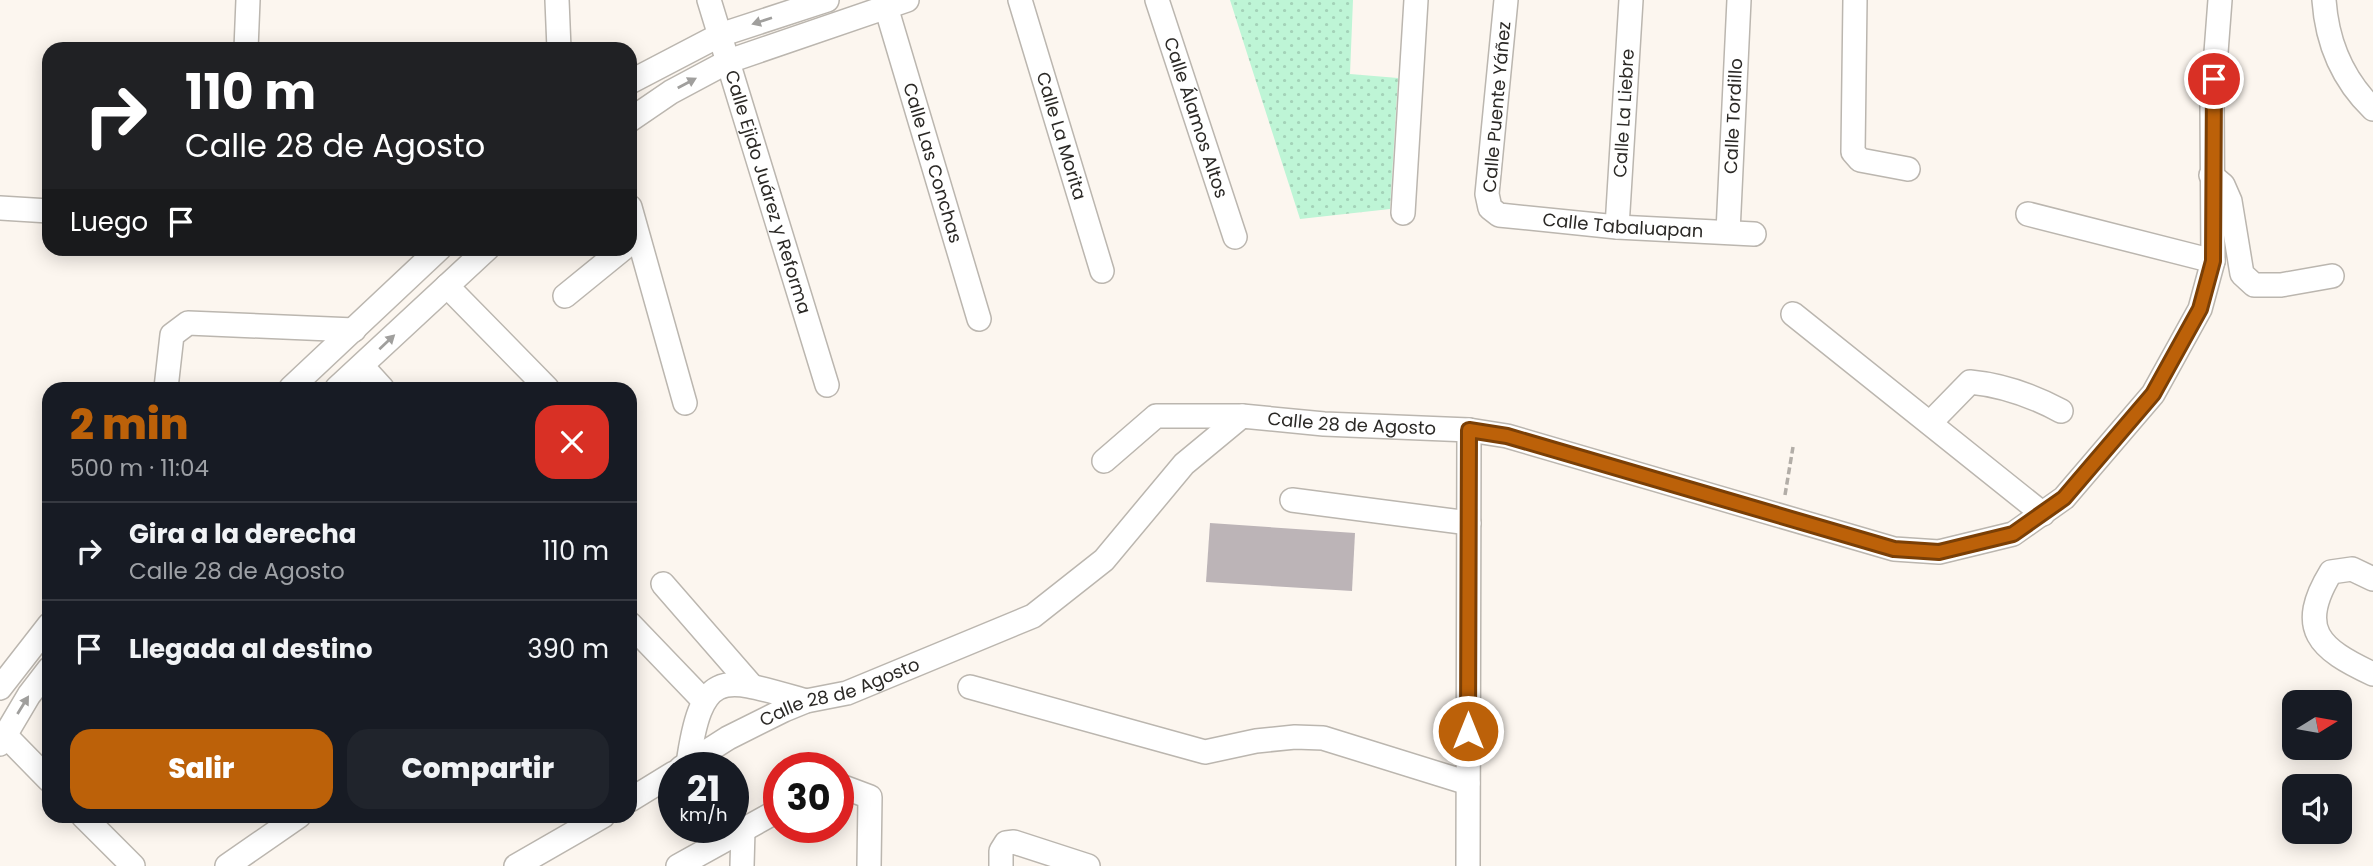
<!DOCTYPE html>
<html lang="es">
<meta charset="utf-8">
<style>
:root{--surface:#171b24;--page:#20242c;--text:#f1f3f6;--muted:#9ea1a6;--line:#363941;--accent:#bc6109}
body{margin:0;font-family:Poppins,sans-serif;background:var(--page);color:var(--text);height:100vh;display:flex;flex-direction:column;font-size:26px;white-space:nowrap}
*{box-sizing:border-box;margin:0}
p{font-size:23px;color:var(--muted)}
.icon{flex:none;width:38px;height:38px;fill:none;stroke:currentColor;stroke-width:2;stroke-linecap:round;stroke-linejoin:round}
.map{position:relative;flex:1;overflow:hidden}
.panel{position:absolute;left:42px;top:382px;width:595px;height:441px;display:flex;flex-direction:column;background:var(--surface);border-radius:21px;box-shadow:0 4px 18px #0003}
.panel>*{flex:none}
.hud{position:absolute;left:42px;top:42px;width:595px;height:214px;border-radius:21px;box-shadow:0 4px 18px #0003;background:#202124;color:#fff;overflow:hidden}
.needle{width:46px;rotate:79deg}
.buttons{position:absolute;left:2282px;top:690px;display:grid;gap:14px}
.buttons a{display:grid;place-items:center;width:70px;height:70px;border-radius:14px;background:var(--surface);box-shadow:0 4px 18px #0003;font-size:35px}
.speed{position:absolute;left:658px;top:752px;display:flex;gap:14px;font-size:35px;font-weight:700;text-align:center}
.speed>*{display:grid;place-content:center;width:91px;height:91px;border-radius:50%;background:var(--surface);box-shadow:0 4px 18px #0003;line-height:1}
.speed small{font-size:18px;font-weight:400}
.speed .limit{border:10px solid #d22;background:#fff;color:#111}
.pin{position:absolute;display:grid;place-items:center;width:60px;height:60px;color:#fff;margin:-30px;border:4px solid #fff;border-radius:50%;box-shadow:0 2px 7px #0007}
.me{position:absolute;width:77px;margin:-38px;rotate:0deg;stroke-linejoin:round;filter:drop-shadow(0 0 5px #0008)}
.turn{display:flex;align-items:center;gap:24px;height:147px;padding:0 28px;font-size:32px}
.turn .icon{width:91px;height:91px;stroke-width:2.5}
.turn b{display:block;font-size:49px;line-height:60px}
.then{display:flex;align-items:center;height:66px;padding:0 28px;background:#0003;gap:14px;font-size:26px}
.round{display:grid;place-items:center;flex:none;width:74px;height:74px;border-radius:21px;background:var(--page)}
.headline{display:flex;align-items:center;justify-content:space-between;height:119px;padding:0 28px}
h1{font-size:42px;font-weight:800;line-height:52px;color:var(--accent)}
.cta{display:flex;gap:14px;margin-top:auto;padding:14px 28px}
.cta a{flex:1;height:80px;border-radius:21px;background:var(--accent);color:#fff;font-size:28px;font-weight:800;line-height:80px;text-align:center}
.cta a+a{background:var(--page);color:var(--text)}
ul{padding:0;list-style:none}
li{display:flex;align-items:center;gap:21px;height:98px;padding:0 28px;border-top:2px solid var(--line)}
li div{flex:1}
li b{display:block;font-size:26px}
li em{font-style:normal}
.map>svg:first-child{display:block}
</style>
<div class="map">
<svg width="2373" height="866" viewBox="0 0 2373 866">
<defs>
<pattern id="park-dots" width="8" height="8" patternUnits="userSpaceOnUse" patternTransform="scale(1.75)"><rect width="8" height="8" fill="#bef5d6"/><path d="M2 2h.1M6 6h.1" fill="none" stroke="#a3d2b8" stroke-width="1.8" stroke-linecap="round"/></pattern>
</defs>
<rect width="100%" height="100%" fill="#fcf6ef"/>
<!-- park -->
<path fill="url(#park-dots)" d="M 1230,0 L 1353,0 L 1350,74 L 1398,78 L 1390,209 L 1300,219 Z"/>
<!-- building -->
<path fill="#bcb4b7" d="M 1210,523 L 1355,533 L 1352,591 L 1206,582 Z"/>
<g fill="none" stroke-linecap="round" stroke-linejoin="round">
<!-- minor casing -->
<g stroke="#bbb6af" stroke-width="26">
<g id="minor">
<path d="M 557,0 L 559,49"/>
<path id="s1" d="M 709,0 L 827,385"/>
<path id="s2" d="M 884,0 L 979,319"/>
<path id="s3" d="M 1020,0 L 1102,271"/>
<path id="s4" d="M 1157,0 L 1235,237"/>
<path id="s5" d="M 1506,0 L 1487,194 L 1490,208 L 1499,215 L 1617,227 L 1754,234"/>
<path d="M 1855,0 L 1853,152 L 1860,160 L 1908,169"/>
<path d="M 2324,0 C 2327,43 2342,79 2373,109"/>
<path d="M 246,49 L 248,0"/>
<path d="M 630,82 L 720,35 L 827,0"/>
<path d="M 630,120 L 671,92 L 729,61 L 907,0"/>
<path d="M 2211,175 L 2223,185 L 2230,201 L 2242,274 L 2254,285 L 2281,285 L 2332,276"/>
<path d="M 630,207 L 685,403"/>
<path d="M 0,208 L 49,211"/>
<path d="M 1403,213 L 1416,0"/>
<path d="M 2028,214 L 2213,261"/>
<path id="s6" d="M 1617,227 L 1631,0"/>
<path id="s7" d="M 1728,232 L 1739,0"/>
<path d="M 447,286 L 547,388"/>
<path d="M 565,296 L 624,248"/>
<path d="M 1793,314 L 2043,514"/>
<path d="M 362,366 L 382,388"/>
<path d="M 166,388 L 172,335 L 188,323 L 354,330"/>
<path d="M 291,388 L 440,248"/>
<path d="M 337,388 L 488,248"/>
<path d="M 1930,423 L 1970,382 C 2002,385 2033,396 2061,411"/>
<path d="M 1104,461 L 1156,416 L 1242,416"/>
<path d="M 1292,500 L 1469,523"/>
<path d="M 2373,579 L 2352,569 L 2331,572 C 2296,629 2319,649 2373,674"/>
<path d="M 663,584 L 751,685"/>
<path d="M 630,624 L 703,700"/>
<path d="M 970,687 L 1205,752 L 1256,741 L 1295,737 L 1323,738 L 1468,783"/>
<path d="M 0,688 L 49,625"/>
<path d="M 5,735 L 49,780"/>
<path d="M 0,744 L 29,695 L 49,669"/>
<path d="M 688,764 C 702,666 722,677 806,701"/>
<path id="s8" d="M 681,768 L 728,738 L 784,710 L 806,701 L 847,693 L 1033,616 L 1104,560 L 1184,464 L 1242,416 L 1324,424 L 1469,430 L 1507,436 L 1894,549 L 1939,552 L 2013,534 L 2064,498 L 2153,394 L 2200,309 L 2213,261 L 2212,105 L 2220,0"/>
<path d="M 838,785 L 870,797 L 869,866"/>
<path d="M 630,800 L 674,773"/>
<path d="M 83,816 L 133,866"/>
<path d="M 227,866 L 299,816"/>
<path d="M 516,866 L 603,816"/>
<path d="M 678,866 L 779,810"/>
<path d="M 742,866 L 743,830"/>
<path d="M 1001,866 L 1001,851 L 1006,843 L 1014,842 L 1088,866"/>
<path d="M 1468,866 L 1469,430"/>
</g>
</g>
<!-- path -->
<path stroke="#b2ada7" stroke-width="3.5" stroke-dasharray="7 3.5" stroke-linecap="butt" d="M 1785,495 L 1793,447"/>
<!-- minor -->
<use href="#minor" stroke="#fff" stroke-width="23"/>
</g>
<!-- one-way arrows -->
<defs><path id="oneway-solid" d="M-6-.8H1V-3.2L6.5 0L1 3.2V.8H-6Z" transform="scale(1.75)"/></defs>
<g fill="#a09f9d">
<use href="#oneway-solid" transform="translate(762 21) rotate(162)"/>
<use href="#oneway-solid" transform="translate(687 83) rotate(-28)"/>
<use href="#oneway-solid" transform="translate(387 342) rotate(-43)"/>
<use href="#oneway-solid" transform="translate(23 705) rotate(-58)"/>
</g>
<g fill="none" stroke-linecap="round" stroke-linejoin="round">
<!-- route casing -->
<g stroke="#7a3f06" stroke-width="18">
<path id="route" d="M 1468,731 L 1469,430 L 1507,436 L 1894,549 L 1939,552 L 2013,534 L 2064,498 L 2153,394 L 2200,309 L 2213,261 L 2214,79"/>
</g>
<!-- route -->
<use href="#route" stroke="#bc6109" stroke-width="12"/>
</g>
<g text-anchor="middle" stroke-width="6" stroke-linejoin="round" paint-order="stroke">
<!-- street labels -->
<g font-size="18" fill="#2b2926" stroke="#fff">
<text transform="translate(1497 107) rotate(-85)" y="6">Calle Puente Yáñez</text>
<text dy="6" stroke="none"><textPath href="#s6" startOffset="114">Calle La Liebre</textPath></text>
<text dy="6" stroke="none"><textPath href="#s7" startOffset="116">Calle Tordillo</textPath></text>
<text dy="6" stroke="none"><textPath href="#s4" startOffset="124">Calle Álamos Altos</textPath></text>
<text dy="6" stroke="none"><textPath href="#s3" startOffset="142">Calle La Morita</textPath></text>
<text dy="6" stroke="none"><textPath href="#s2" startOffset="170">Calle Las Conchas</textPath></text>
<text dy="6" stroke="none"><textPath href="#s1" startOffset="201">Calle Ejido Juárez y Reforma</textPath></text>
<text dy="6" stroke="none"><textPath href="#s5" startOffset="345">Calle Tabaluapan</textPath></text>
<text dy="6" stroke="none"><textPath href="#s8" startOffset="786">Calle 28 de Agosto</textPath></text>
<text dy="6" stroke="none"><textPath href="#s8" startOffset="177">Calle 28 de Agosto</textPath></text>
</g>
</g>
</svg>
<div class="buttons">
<a><svg class="needle" viewBox="-14 -14 28 28"><path d="M0-13l5 13h-10z" fill="#e53935"/><path d="M0 13l5-13h-10z" fill="#9ea1a6"/></svg></a>
<a><svg class="icon" aria-label="sound" viewBox="0 0 24 24"><path d="M4 9h4l5-4v14l-5-4H4zM17 9q2 3 0 6"/></svg></a>
</div>
<div class="speed"><div>21<small>km/h</small></div><div class="limit">30</div></div>
<div class="pin" style="left:2214px;top:79px;background:#d93025"><svg class="icon" aria-label="arrive" viewBox="0 0 24 24"><path d="M6 21V4h12l-3 4 3 4H6"/></svg></div>
<svg class="me" style="left:1468px;top:731px" viewBox="-20 -20 40 40"><circle r="17" fill="#bc6109" stroke="#fff" stroke-width="3"/><path d="M0-11L8 9 0 5-8 9z" fill="#fff"/></svg>
<div class="hud">
<div class="turn"><svg class="icon" aria-label="right" viewBox="0 0 24 24"><path d="M7 20v-9h11M14 6l5 5-5 5"/></svg><div><b>110 m</b>Calle 28 de Agosto</div></div>
<div class="then">Luego<svg class="icon" aria-label="arrive" viewBox="0 0 24 24"><path d="M6 21V4h12l-3 4 3 4H6"/></svg></div>
</div>
<section class="panel">
<div class="headline"><div><h1>2 min</h1><p>500 m · 11:04</p></div><a class="round" style="background:#d93025;color:#fff"><svg class="icon" aria-label="close" viewBox="0 0 24 24"><path d="M6 6l12 12M18 6L6 18"/></svg></a></div>
<ul>
<li><svg class="icon" aria-label="right" viewBox="0 0 24 24"><path d="M7 20v-9h11M14 6l5 5-5 5"/></svg><div><b>Gira a la derecha</b><p>Calle 28 de Agosto</p></div><em>110 m</em></li>
<li><svg class="icon" aria-label="arrive" viewBox="0 0 24 24"><path d="M6 21V4h12l-3 4 3 4H6"/></svg><div><b>Llegada al destino</b></div><em>390 m</em></li>
</ul>
<div class="cta"><a>Salir</a><a>Compartir</a></div>
</section>
</div>
